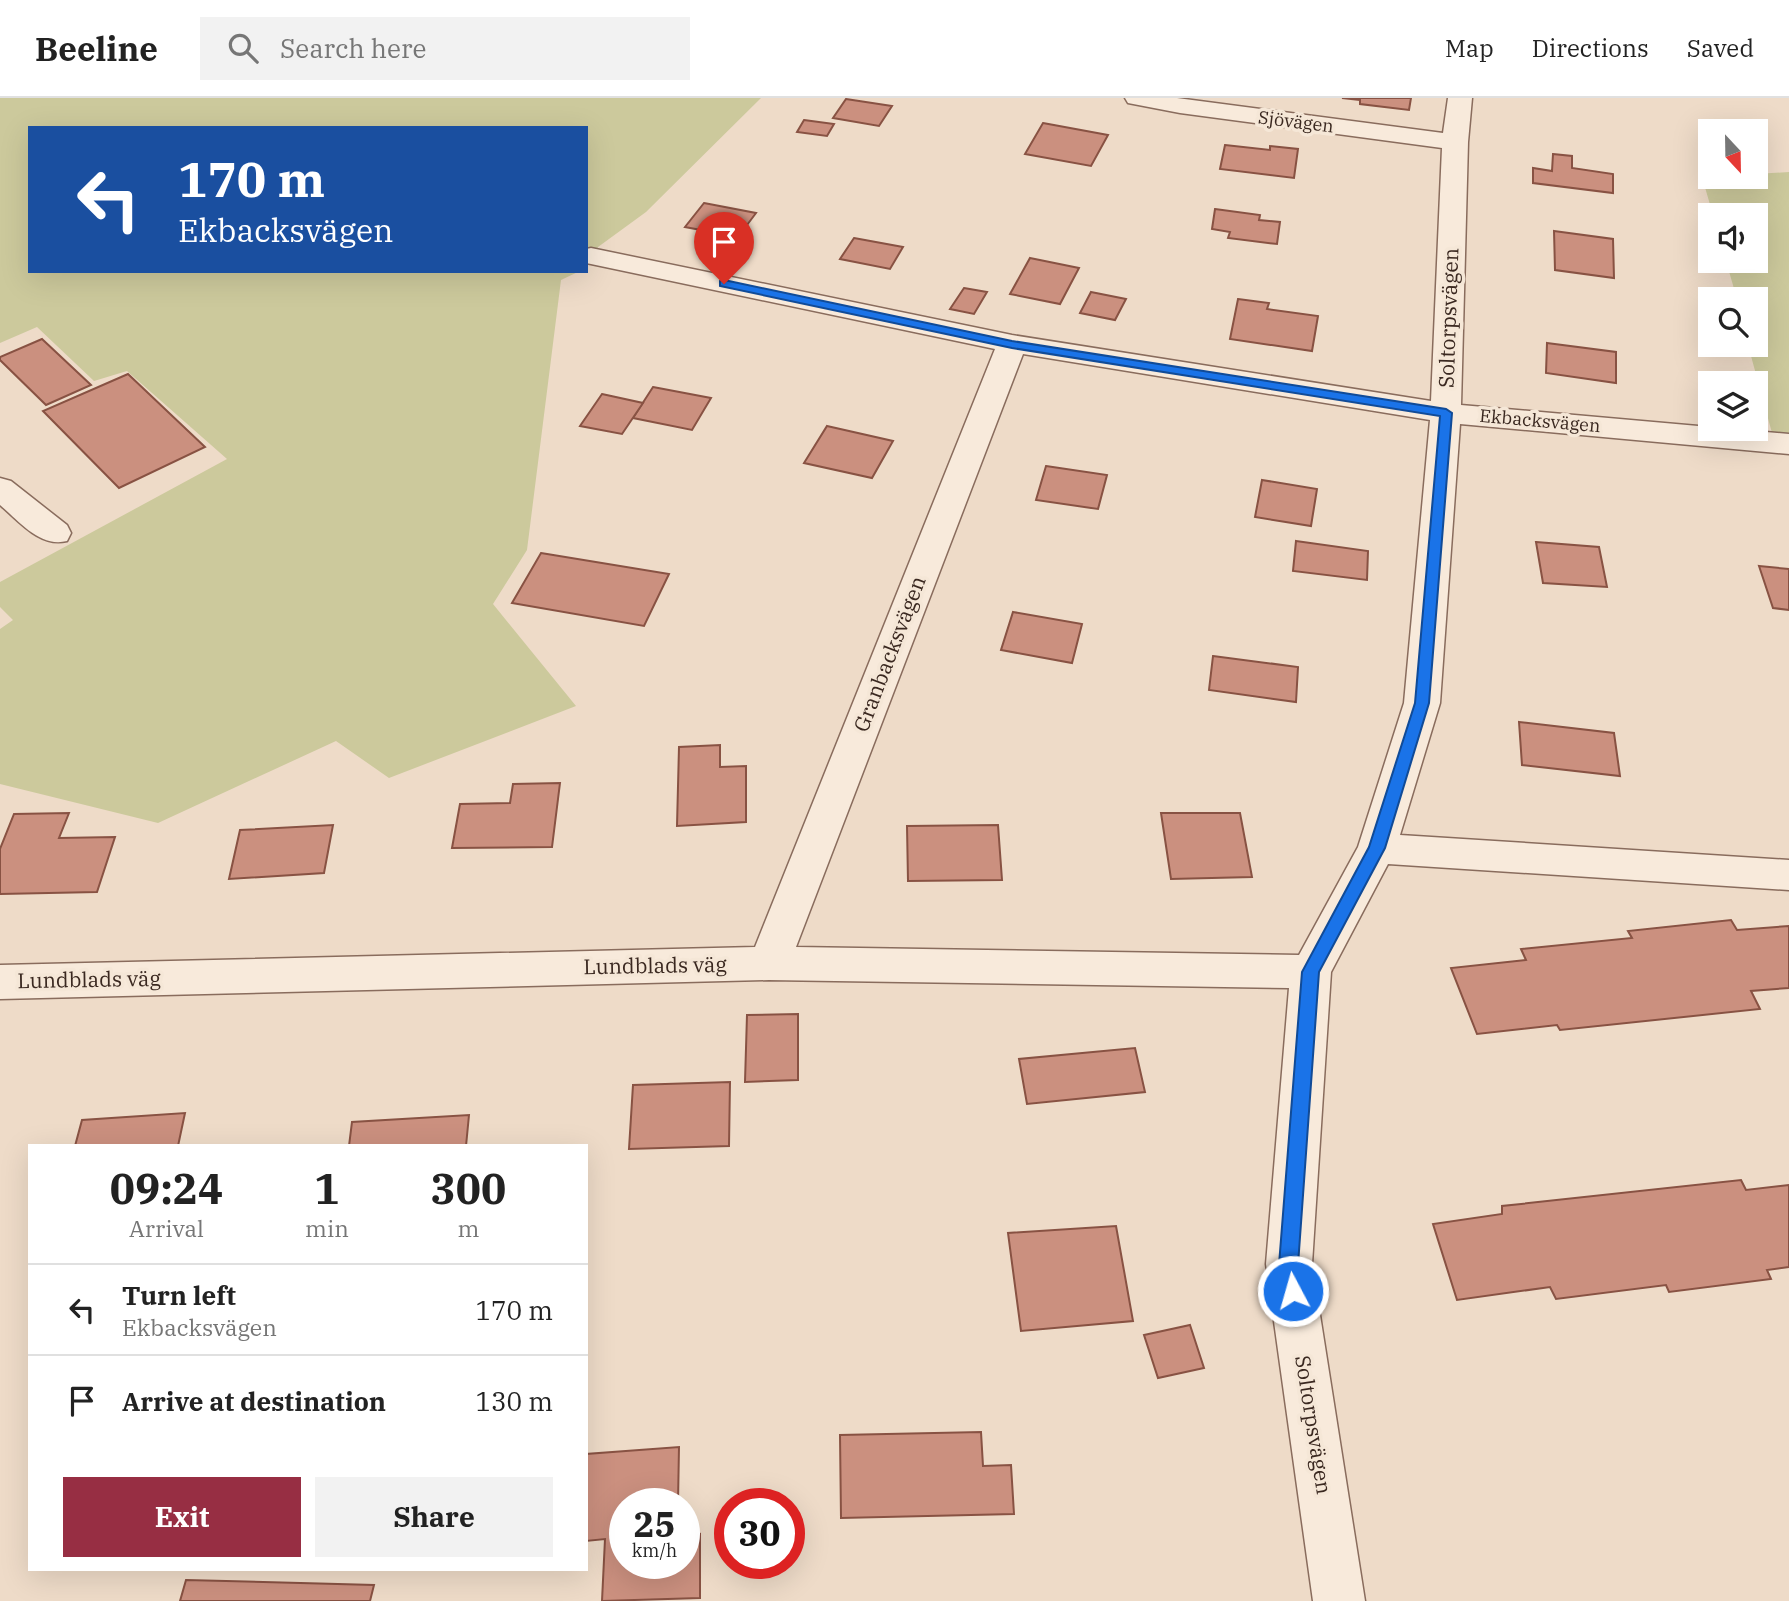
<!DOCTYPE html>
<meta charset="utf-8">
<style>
:root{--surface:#fff;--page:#f2f2f2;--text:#222;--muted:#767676;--line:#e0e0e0;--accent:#972e43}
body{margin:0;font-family:"IBM Plex Serif",serif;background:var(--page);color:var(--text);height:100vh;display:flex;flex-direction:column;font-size:26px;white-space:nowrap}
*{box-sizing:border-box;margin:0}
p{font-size:23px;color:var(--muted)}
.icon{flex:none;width:38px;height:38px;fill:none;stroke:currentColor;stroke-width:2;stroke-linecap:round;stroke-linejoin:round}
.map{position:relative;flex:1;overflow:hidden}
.panel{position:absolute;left:28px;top:1046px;width:560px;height:427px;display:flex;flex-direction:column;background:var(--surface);border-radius:0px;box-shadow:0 7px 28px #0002}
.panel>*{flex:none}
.guide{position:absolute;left:28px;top:28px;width:560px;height:147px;border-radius:0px;box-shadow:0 7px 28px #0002;background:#1a4fa0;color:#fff;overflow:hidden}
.needle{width:46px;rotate:158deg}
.tools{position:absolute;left:1698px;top:21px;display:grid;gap:14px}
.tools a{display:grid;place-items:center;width:70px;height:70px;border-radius:0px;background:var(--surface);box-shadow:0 7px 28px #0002;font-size:35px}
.speed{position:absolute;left:609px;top:1390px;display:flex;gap:14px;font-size:35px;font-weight:700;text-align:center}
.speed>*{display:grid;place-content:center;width:91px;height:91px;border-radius:50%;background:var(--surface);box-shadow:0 7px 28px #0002;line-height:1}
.speed small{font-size:18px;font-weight:400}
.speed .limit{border:10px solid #d22;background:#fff;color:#111}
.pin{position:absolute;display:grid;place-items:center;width:60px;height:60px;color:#fff;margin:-72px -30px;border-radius:50% 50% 50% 0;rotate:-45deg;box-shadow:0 0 7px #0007}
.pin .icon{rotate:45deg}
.me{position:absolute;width:77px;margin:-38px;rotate:354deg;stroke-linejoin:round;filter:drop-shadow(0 0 5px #0008)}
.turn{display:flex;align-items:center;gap:24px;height:147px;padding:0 35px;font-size:32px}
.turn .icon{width:91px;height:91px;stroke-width:2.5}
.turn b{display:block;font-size:49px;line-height:60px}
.eta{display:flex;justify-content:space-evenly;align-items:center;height:119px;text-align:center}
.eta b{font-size:42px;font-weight:700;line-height:49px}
.primary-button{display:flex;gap:14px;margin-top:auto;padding:14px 35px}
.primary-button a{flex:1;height:80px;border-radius:0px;background:var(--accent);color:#fff;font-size:28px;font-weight:700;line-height:80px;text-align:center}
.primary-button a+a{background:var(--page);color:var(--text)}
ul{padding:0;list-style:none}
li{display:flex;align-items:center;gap:21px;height:91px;padding:0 35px;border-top:2px solid var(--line)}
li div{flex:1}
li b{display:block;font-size:26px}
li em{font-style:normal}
header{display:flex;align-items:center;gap:42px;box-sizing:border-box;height:98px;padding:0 35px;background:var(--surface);border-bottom:2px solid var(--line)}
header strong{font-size:33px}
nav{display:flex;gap:38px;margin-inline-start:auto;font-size:24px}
.search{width:490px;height:63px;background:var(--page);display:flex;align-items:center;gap:18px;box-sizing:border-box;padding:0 24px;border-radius:0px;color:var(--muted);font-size:26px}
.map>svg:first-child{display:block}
</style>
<header>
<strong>Beeline</strong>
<div class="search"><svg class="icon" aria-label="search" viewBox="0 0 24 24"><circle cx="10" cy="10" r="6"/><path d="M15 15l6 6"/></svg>Search here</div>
<nav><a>Map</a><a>Directions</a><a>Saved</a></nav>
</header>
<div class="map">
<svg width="1789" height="1503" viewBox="0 0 1789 1503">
<rect width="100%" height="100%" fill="#eedbc8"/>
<!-- green -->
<g fill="#ccc99c">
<path d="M 0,0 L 761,0 L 646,114 L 598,149 L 586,170 L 586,30 L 30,30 L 30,173 L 580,173 L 561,182 L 527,452 L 493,506 L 576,608 L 389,680 L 336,643 L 158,725 L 0,686 L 0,531 L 13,522 L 0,509 L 0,484 L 227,361 L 127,273 L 94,283 L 37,229 L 0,245 Z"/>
<path d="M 1789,74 L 1789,336 L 1772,335 L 1748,247 L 1755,247 L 1755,201 L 1737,201 L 1726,163 L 1755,163 L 1755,117 L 1713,117 L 1702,79 L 1755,79 L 1755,76 Z"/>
</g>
<!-- building -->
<g fill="#cb907f" stroke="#885243" stroke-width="2">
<path d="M 1342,0 L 1411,0 L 1409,12 L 1360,6 L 1360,2 Z"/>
<path d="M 846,1 L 892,8 L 879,28 L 833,20 Z"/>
<path d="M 804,22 L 834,26 L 827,38 L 797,34 Z"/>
<path d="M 1043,25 L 1108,37 L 1091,68 L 1025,56 Z"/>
<path d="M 1225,47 L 1270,52 L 1270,48 L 1298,51 L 1294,80 L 1220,71 Z"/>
<path d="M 1553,56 L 1572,58 L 1572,70 L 1613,76 L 1613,95 L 1533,85 L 1533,70 L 1552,73 Z"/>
<path d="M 704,105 L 756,115 L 738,139 L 685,129 Z"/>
<path d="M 1215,111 L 1260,117 L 1259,122 L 1280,124 L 1277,146 L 1228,140 L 1230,134 L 1212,131 Z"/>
<path d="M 1554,133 L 1613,141 L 1614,180 L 1555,172 Z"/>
<path d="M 854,140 L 903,149 L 890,171 L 840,161 Z"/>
<path d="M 1030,160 L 1079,170 L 1060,206 L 1010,196 Z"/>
<path d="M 964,190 L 987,194 L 974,216 L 950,211 Z"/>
<path d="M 1091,194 L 1126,201 L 1115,222 L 1080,215 Z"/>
<path d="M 1238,201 L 1269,205 L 1267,211 L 1318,218 L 1312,253 L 1230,241 Z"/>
<path d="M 42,241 L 91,287 L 46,307 L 0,262 L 0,259 Z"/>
<path d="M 1547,245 L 1616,254 L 1616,285 L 1546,275 Z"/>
<path d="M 128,276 L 205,349 L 119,390 L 43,313 Z"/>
<path d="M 653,289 L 711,300 L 692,332 L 633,320 Z"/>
<path d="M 602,296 L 643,305 L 622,336 L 580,328 Z"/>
<path d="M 827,328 L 893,343 L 872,380 L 804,365 Z"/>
<path d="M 1046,368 L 1107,377 L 1098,411 L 1036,402 Z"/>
<path d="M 1262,382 L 1317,391 L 1311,428 L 1255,419 Z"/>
<path d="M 1296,443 L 1368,453 L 1367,482 L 1293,473 Z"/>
<path d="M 1536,444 L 1599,449 L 1607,489 L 1543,485 Z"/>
<path d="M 541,455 L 669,476 L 644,528 L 512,505 Z"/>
<path d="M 1759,468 L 1789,471 L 1789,512 L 1773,510 Z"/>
<path d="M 1013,514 L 1082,526 L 1072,565 L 1001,552 Z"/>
<path d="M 1213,558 L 1298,569 L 1296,604 L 1209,592 Z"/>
<path d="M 1519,624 L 1614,635 L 1620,678 L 1522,667 Z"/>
<path d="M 720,647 L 720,669 L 746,668 L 746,724 L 677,728 L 679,649 Z"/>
<path d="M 560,685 L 552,749 L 452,750 L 460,706 L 510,705 L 513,686 Z"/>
<path d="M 69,715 L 59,740 L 115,739 L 97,794 L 0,796 L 0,751 L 14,716 Z"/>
<path d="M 1161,715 L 1240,715 L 1252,779 L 1171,781 Z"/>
<path d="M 333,727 L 324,775 L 229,781 L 240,732 Z"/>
<path d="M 998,727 L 1002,782 L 908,783 L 907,728 Z"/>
<path d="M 1731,822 L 1737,832 L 1789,828 L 1789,890 L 1751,893 L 1760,911 L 1560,932 L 1557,927 L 1477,936 L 1451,870 L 1526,862 L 1521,851 L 1632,840 L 1628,833 Z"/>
<path d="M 798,916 L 798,982 L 745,984 L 747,917 Z"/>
<path d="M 1135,950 L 1145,994 L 1027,1006 L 1019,961 Z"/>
<path d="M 730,984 L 729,1048 L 629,1051 L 633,987 Z"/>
<path d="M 185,1015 L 178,1048 L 75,1048 L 82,1022 Z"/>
<path d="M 469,1017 L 466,1048 L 349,1048 L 352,1024 Z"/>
<path d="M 1741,1082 L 1746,1092 L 1789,1087 L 1789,1169 L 1767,1172 L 1771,1181 L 1669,1194 L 1666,1187 L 1556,1201 L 1550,1189 L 1457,1202 L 1433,1126 L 1502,1116 L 1502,1108 Z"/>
<path d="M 1116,1128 L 1133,1223 L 1021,1233 L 1008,1135 Z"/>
<path d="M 1190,1227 L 1204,1270 L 1158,1280 L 1144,1237 Z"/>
<path d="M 981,1334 L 983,1368 L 1011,1367 L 1014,1416 L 841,1420 L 840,1337 Z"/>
<path d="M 679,1349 L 678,1405 L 625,1405 L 625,1465 L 684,1465 L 684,1438 L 700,1436 L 700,1500 L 602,1503 L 605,1441 L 586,1443 L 586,1356 Z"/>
<path d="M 186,1482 L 374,1487 L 370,1503 L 180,1503 Z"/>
</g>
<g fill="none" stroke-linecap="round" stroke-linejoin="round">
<!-- minor casing -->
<g stroke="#896c5d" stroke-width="3">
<g id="minor">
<path d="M 1125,0 L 1177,0 L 1443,35 L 1448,0 L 1472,0 L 1468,44 L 1461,307 L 1789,336 L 1789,356 L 1460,326 L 1440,605 L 1400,737 L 1789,762 L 1789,792 L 1388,766 L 1331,874 L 1312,1166 L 1365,1503 L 1313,1503 L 1266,1166 L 1289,890 L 769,882 L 0,901 L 0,867 L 755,849 L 995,251 L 591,166 L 586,165 L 586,151 L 591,150 L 1012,237 L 1431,303 L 1442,50 L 1180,15 L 1128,5 ZM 1023,256 L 1430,322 L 1404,605 L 1358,749 L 1299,857 L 796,849 Z"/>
<path d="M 0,380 L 11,383 L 67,427 L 71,435 L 67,443 C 40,450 19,423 0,407 Z"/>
</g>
</g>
<!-- minor -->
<use href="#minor" fill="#f8eadb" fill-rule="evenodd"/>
</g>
<!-- route -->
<path fill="#1a73e8" stroke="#114b97" stroke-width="2" d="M 724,182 L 1012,243 L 1446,311 L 1452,315 L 1429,605 L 1385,750 L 1319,874 L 1298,1167 L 1302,1193 L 1300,1199 L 1293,1202 L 1286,1199 L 1279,1167 L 1302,874 L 1369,749 L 1415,605 L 1440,318 L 1012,250 L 720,188 L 720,183 Z"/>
<g text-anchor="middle" stroke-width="7" stroke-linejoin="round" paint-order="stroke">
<!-- far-street labels -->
<g font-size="18" fill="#3a2820" stroke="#f5e7d7">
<text transform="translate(1296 24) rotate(7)" y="6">Sjövägen</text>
<text transform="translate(1540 323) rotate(5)" y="6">Ekbacksvägen</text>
</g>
<!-- street labels -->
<g font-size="21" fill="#3a2820" stroke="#f5e7d7">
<text transform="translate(1449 220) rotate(-88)" y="7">Soltorpsvägen</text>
<text transform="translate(890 556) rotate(-69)" y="7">Granbacksvägen</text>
<text transform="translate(655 868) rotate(-1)" y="7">Lundblads väg</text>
<text transform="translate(89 882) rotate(-1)" y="7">Lundblads väg</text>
<text transform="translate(1313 1327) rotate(81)" y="7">Soltorpsvägen</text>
</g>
</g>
</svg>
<div class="tools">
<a><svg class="needle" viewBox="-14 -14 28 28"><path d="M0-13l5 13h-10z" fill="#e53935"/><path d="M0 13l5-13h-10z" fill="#767676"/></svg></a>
<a><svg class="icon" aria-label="sound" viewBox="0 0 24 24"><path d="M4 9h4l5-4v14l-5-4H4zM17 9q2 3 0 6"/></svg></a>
<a><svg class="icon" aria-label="search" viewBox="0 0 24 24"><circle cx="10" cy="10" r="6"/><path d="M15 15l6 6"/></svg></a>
<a><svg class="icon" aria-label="layers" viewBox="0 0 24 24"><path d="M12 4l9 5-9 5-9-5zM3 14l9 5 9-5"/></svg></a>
</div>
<div class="speed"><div>25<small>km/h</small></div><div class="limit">30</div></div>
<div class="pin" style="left:724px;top:186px;background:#d93025"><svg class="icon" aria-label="arrive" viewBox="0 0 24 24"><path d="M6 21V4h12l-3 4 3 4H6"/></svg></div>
<svg class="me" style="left:1293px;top:1193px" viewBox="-20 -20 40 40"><circle r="17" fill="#1a73e8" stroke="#fff" stroke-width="3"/><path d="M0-11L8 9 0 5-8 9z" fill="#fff"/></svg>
<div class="guide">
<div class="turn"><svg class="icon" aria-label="left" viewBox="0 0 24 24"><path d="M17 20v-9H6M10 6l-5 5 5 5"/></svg><div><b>170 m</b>Ekbacksvägen</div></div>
</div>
<section class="panel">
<div class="eta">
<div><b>09:24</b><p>Arrival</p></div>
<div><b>1</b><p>min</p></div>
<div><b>300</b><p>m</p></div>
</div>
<ul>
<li><svg class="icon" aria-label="left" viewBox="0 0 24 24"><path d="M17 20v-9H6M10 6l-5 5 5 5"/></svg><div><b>Turn left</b><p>Ekbacksvägen</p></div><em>170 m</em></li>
<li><svg class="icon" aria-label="arrive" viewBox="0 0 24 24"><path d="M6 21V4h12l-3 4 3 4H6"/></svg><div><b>Arrive at destination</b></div><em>130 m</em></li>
</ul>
<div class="primary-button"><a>Exit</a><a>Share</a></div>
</section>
</div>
